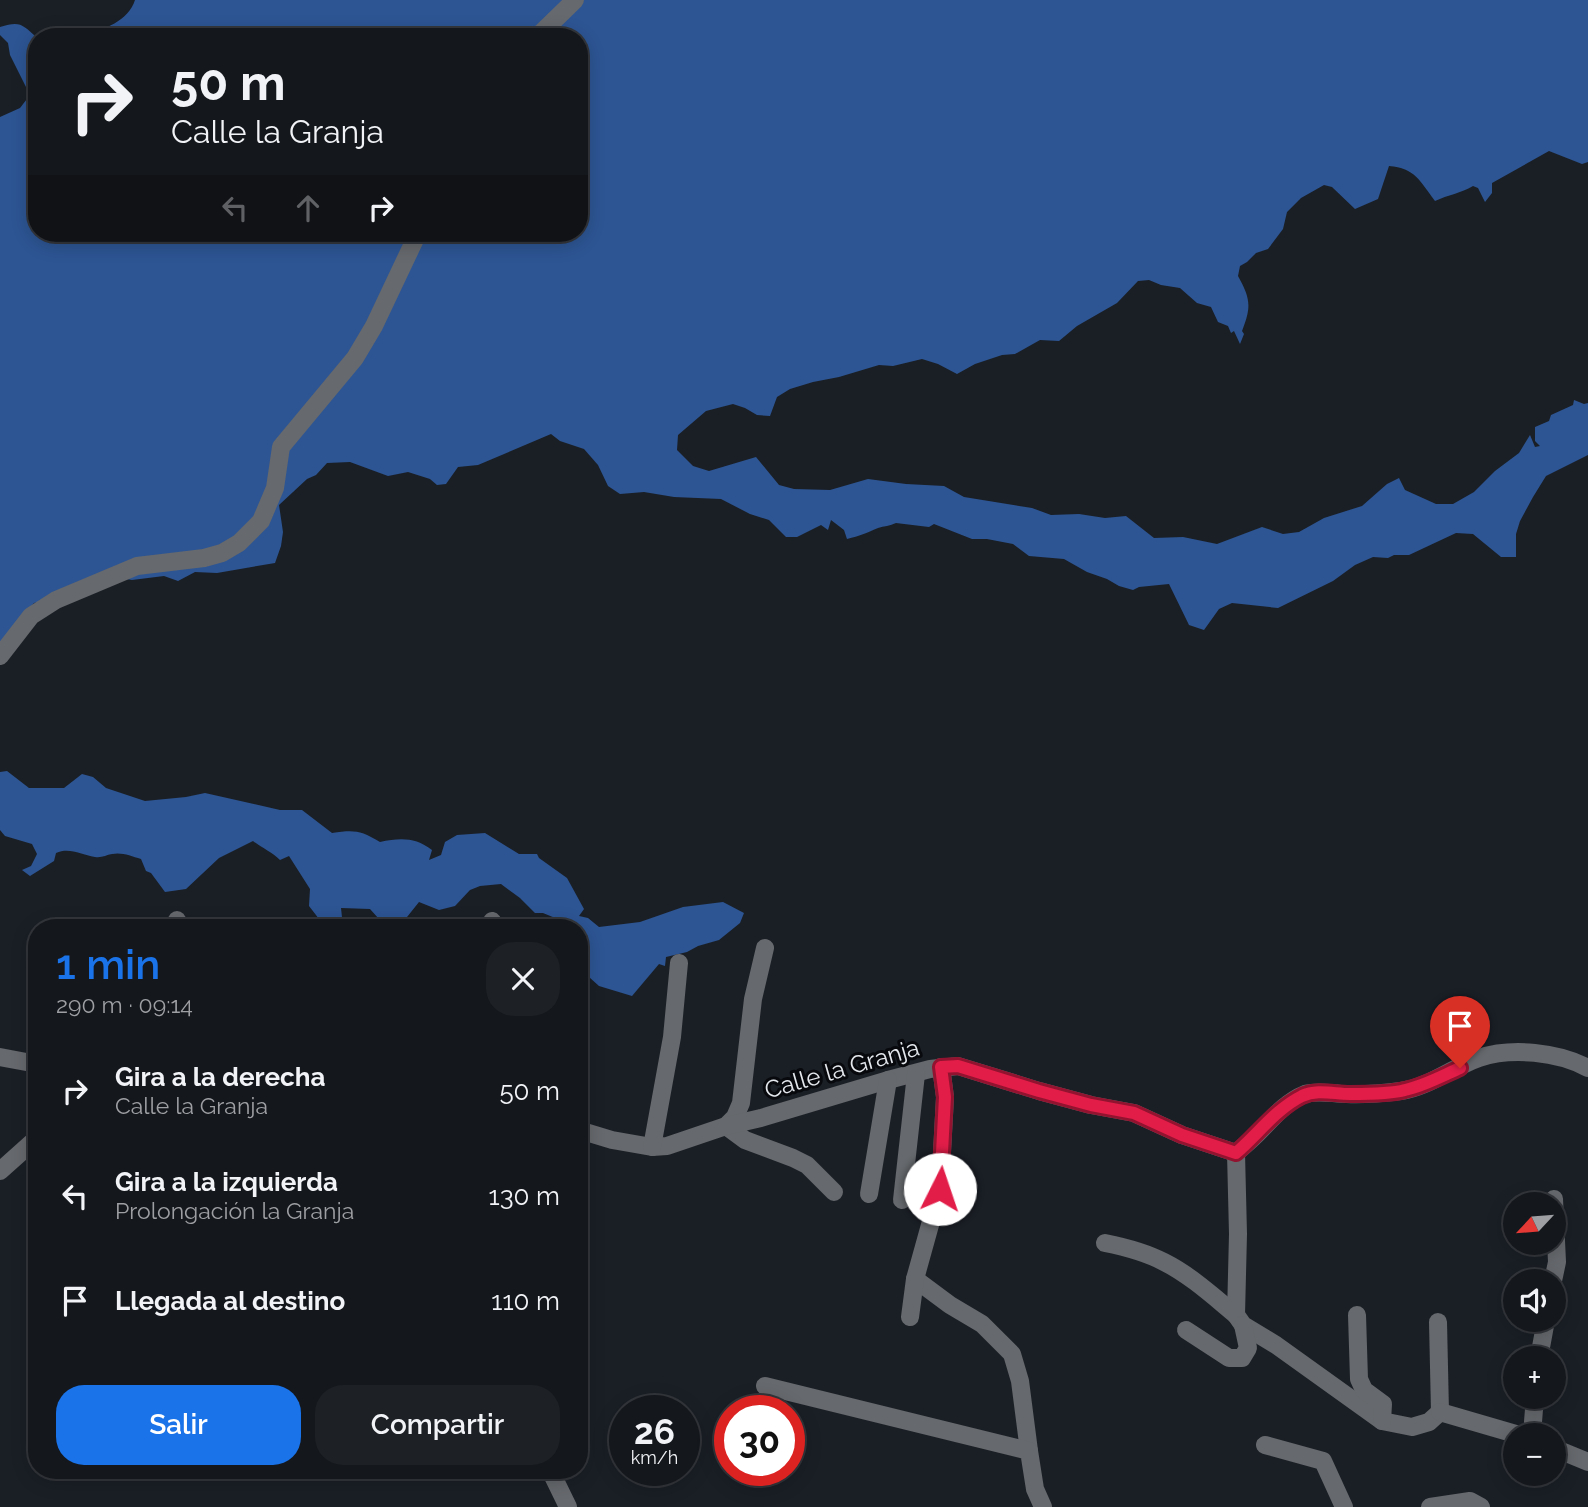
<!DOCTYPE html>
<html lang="es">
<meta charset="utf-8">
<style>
:root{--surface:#14171c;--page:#1d2025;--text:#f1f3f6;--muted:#9d9fa3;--line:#33363b;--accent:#1a73e8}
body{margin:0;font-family:Raleway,sans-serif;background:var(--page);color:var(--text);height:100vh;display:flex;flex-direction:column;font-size:26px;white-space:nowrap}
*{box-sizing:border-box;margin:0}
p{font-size:23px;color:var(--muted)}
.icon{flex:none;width:38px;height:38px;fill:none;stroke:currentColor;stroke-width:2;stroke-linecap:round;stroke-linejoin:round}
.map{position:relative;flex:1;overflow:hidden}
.drawer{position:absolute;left:28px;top:919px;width:560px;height:560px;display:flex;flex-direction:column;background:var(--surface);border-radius:28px;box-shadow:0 4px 18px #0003,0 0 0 2px var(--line)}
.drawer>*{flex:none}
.banner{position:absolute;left:28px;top:28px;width:560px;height:214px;border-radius:28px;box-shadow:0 4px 18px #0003,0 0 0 2px var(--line);background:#14171c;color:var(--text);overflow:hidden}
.needle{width:46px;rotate:244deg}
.buttons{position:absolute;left:1503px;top:1192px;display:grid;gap:14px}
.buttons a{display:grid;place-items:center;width:63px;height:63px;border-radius:50%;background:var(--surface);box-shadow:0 4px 18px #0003,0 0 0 2px var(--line);font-size:35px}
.speed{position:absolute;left:609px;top:1395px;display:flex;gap:14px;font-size:35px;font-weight:700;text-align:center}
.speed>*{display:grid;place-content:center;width:91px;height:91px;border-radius:50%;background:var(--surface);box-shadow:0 4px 18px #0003,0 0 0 2px var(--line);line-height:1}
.speed small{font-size:18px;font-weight:400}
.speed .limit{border:10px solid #d22;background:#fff;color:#111}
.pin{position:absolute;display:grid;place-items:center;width:60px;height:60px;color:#fff;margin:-72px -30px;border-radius:50% 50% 50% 0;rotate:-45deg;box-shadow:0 0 7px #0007}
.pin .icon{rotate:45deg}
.me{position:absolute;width:77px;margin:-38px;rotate:4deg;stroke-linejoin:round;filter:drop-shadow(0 0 5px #0008)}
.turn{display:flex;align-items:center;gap:24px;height:147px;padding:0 28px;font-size:32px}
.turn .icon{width:91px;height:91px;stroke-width:2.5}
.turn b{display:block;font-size:49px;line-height:60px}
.lanes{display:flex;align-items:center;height:66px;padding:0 28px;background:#0003;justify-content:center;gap:35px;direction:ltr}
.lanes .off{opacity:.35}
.round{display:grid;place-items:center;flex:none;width:74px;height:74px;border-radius:28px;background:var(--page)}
.head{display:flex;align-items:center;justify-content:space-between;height:119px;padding:0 28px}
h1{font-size:42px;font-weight:600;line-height:52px;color:var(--accent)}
.action{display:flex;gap:14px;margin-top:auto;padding:14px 28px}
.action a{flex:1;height:80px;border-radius:28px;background:var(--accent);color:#fff;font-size:28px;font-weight:600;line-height:80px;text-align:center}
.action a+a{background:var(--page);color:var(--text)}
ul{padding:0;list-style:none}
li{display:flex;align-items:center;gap:21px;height:105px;padding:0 28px}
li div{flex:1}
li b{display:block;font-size:26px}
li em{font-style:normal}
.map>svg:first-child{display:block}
</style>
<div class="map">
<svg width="1588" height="1507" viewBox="0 0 1588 1507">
<rect width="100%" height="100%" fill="#1a1f26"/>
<!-- forest -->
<g fill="#2d5593">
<path d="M 135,0 L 1588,0 L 1588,162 L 1582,164 L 1549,151 L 1492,183 L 1492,193 L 1485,202 L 1478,188 L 1473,186 C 1461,193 1448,195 1435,201 C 1420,181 1415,168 1389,166 L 1378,199 L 1355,209 L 1332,187 L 1324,185 L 1301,198 L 1287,212 L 1283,229 L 1268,249 L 1256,253 L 1247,262 L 1240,266 L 1238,276 C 1250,298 1252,306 1242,331 L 1244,334 L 1240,344 L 1234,331 L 1231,333 L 1228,326 L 1218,322 L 1211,307 L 1197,303 L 1180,288 L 1161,285 L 1149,280 L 1138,281 L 1117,303 L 1077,326 L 1059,341 L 1040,340 L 1015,354 L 1002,355 L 975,364 L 957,374 L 938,364 L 922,359 L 893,366 L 879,365 L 839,377 L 813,382 L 790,389 L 777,397 L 770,416 L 757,415 L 745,408 L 733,404 L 706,411 L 678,435 L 677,450 L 693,466 L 709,471 L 756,457 L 779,485 L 794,489 L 830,490 L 868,479 L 906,484 L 944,486 L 964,497 L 1032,508 L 1051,515 L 1079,514 L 1105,518 L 1126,516 L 1154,538 L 1183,537 L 1217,544 L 1262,527 L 1283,534 L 1299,532 L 1324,518 L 1362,506 L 1387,484 L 1399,478 L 1405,490 L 1436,504 L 1453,504 L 1474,492 L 1495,471 L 1519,453 L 1530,435 L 1535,447 L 1540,446 L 1535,441 L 1535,427 L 1549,421 L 1551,415 L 1573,405 L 1574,400 L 1584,404 L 1588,403 L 1588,455 L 1546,476 L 1533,497 L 1520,521 L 1516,534 L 1516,557 L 1501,557 L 1473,534 L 1456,533 L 1409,555 L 1394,555 L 1388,558 L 1373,557 L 1355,565 L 1333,581 L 1278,608 L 1232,603 L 1219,609 L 1204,630 L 1189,625 L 1169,584 L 1139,587 L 1133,590 L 1119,586 L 1107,579 L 1087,572 L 1064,559 L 1029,556 L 1013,544 L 987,539 L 972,539 L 934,524 L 929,527 L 896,523 C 890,526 884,526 878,528 C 866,533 860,536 847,539 L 844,530 L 831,520 L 828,530 L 821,525 L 797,537 L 786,537 L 769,520 L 750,514 L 721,499 L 674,497 L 644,492 L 620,494 L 608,486 L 598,465 L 584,449 L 560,441 L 551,434 L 478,465 L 458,467 L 446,484 L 437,485 L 430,479 L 408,472 L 388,476 L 350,462 L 327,463 L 316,475 L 307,479 L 279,505 L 283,532 L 281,546 L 275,563 L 217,573 L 195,572 L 178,581 L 164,576 L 132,580 L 109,576 L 76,593 L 34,603 L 0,642 L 0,117 L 20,108 L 30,95 L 10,55 L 8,43 L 0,35 L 0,27 C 20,21 22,24 37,38 L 37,233 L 579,233 L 579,37 L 85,37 C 104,28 128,22 135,0 Z"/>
<path d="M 7,771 L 29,788 L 64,788 L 82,774 L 93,777 L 106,788 L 145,801 L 186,797 L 205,793 L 280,810 L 302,810 L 332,833 C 354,830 360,830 380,842 C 400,838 415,837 432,850 L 429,860 L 441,855 L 445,842 L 457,835 L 485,833 L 519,854 L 537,854 L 539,858 L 567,878 L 584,909 L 579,916 L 588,918 L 599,927 L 640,922 L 683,907 L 723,902 L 744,913 L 740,923 L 719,940 L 698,946 L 687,952 L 666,957 L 665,966 L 659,964 L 632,996 L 599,986 L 579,968 L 579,928 L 561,927 L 560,920 L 543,913 L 535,913 L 520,898 L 501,884 L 480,886 L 470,890 L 455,906 L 439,910 L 419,902 L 407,917 L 403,927 L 383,927 L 379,919 L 370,909 L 341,908 L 343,927 L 326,928 L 309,906 L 310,889 L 289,856 L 280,860 C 272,852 262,848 253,841 L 219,858 L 186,889 L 165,892 L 151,873 L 146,871 L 141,859 C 131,856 122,852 112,854 C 106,855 102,858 95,857 C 81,855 70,847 56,853 L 54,861 L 30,876 L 22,870 L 31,866 L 37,854 L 32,844 L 5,836 L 0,830 L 0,772 Z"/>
</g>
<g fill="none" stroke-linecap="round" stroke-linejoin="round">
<!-- street -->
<g stroke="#66696d" stroke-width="18">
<path d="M 537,37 L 575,0"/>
<path d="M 0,656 L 31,616 L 56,600 L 137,566 L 204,558 L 222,553 L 239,543 L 261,521 L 275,488 L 281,447 L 355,358 L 374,326 L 418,233"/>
<path d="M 492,921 L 497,928"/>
<path d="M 177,928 L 177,920"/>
<path d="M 765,948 L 753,999 L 741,1103 L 735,1117 L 726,1126 L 745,1140 L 793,1158 L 807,1165 L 834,1192"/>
<path d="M 0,1057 L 37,1064"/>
<path d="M 579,1130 L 612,1140 L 652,1147 L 667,1146 L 726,1126 L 761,1118 L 888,1080 L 930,1069 L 958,1066 L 1039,1091 L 1091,1105 L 1134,1113 L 1182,1135 L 1236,1153"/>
<path d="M 652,1147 L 672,1037 L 679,963"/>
<path d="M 1236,1153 L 1238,1234 L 1236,1315 L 1243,1325 L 1276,1345 L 1382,1421 L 1412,1427 L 1429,1422 L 1440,1412"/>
<path d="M 1236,1153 C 1243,1147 1250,1141 1256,1135 C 1271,1120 1285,1102 1305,1094 C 1319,1090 1333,1094 1347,1094 C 1364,1095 1384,1093 1401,1091 C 1429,1087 1453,1067 1479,1058 C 1512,1047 1558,1052 1588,1068"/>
<path d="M 0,1171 L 37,1138"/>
<path d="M 869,1194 L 888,1080"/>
<path d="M 902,1200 L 916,1074"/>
<path d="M 1105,1243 C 1125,1247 1145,1252 1164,1262 C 1190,1275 1213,1296 1236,1315"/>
<path d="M 915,1279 L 950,1305 L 982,1324 L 1012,1354 L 1020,1381 L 1029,1451"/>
<path d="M 1553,1281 L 1557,1262 L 1554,1199"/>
<path d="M 1357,1315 L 1359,1379 L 1364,1390 L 1383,1404 L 1382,1421"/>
<path d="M 910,1317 L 915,1279 L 940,1189 L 945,1097 L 941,1067"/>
<path d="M 1438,1322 L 1440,1412"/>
<path d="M 1186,1330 L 1229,1358 L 1242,1358 L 1248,1348 L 1243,1325"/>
<path d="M 1539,1358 L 1546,1320"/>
<path d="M 765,1386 L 1029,1451 L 1035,1489 L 1043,1507"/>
<path d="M 1440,1412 L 1519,1435"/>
<path d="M 1532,1435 L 1535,1396"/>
<path d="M 1265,1445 L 1323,1461 L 1344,1507"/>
<path d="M 1554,1448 L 1588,1462"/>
<path d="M 550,1470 L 568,1507"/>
<path d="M 1430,1507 L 1470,1501 L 1481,1507"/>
</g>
</g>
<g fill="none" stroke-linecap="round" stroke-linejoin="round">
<!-- route casing -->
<g stroke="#92132f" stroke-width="18">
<path id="route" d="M 940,1189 L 945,1097 L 941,1067 L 958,1066 L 1039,1091 L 1091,1105 L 1134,1113 L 1182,1135 L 1236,1153 C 1258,1134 1276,1109 1302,1096 C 1317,1089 1334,1094 1350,1094 C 1365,1094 1391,1094 1405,1090 C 1424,1086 1442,1076 1460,1068"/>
</g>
<!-- route -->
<use href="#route" stroke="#e11d48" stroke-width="12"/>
</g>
<g text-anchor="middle" stroke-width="6" stroke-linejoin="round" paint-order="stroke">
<!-- street labels -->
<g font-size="24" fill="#e5e9ee" stroke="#07090c">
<text transform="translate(842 1069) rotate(-16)" y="8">Calle la Granja</text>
</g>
</g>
</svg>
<div class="buttons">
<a><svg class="needle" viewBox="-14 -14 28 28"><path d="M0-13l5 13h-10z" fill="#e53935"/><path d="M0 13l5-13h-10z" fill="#9d9fa3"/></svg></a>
<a><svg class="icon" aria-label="sound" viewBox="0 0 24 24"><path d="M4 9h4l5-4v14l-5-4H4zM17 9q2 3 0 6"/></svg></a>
<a>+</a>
<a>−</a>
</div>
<div class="speed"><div>26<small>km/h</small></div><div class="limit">30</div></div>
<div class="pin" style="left:1460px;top:1068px;background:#d93025"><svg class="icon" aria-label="arrive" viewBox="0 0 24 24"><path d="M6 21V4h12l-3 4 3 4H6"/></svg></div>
<svg class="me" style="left:940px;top:1189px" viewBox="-20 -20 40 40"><circle r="19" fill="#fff"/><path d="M0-13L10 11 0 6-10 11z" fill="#e11d48"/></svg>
<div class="banner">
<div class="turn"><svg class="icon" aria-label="right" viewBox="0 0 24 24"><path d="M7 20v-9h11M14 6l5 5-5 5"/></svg><div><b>50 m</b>Calle la Granja</div></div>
<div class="lanes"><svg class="icon off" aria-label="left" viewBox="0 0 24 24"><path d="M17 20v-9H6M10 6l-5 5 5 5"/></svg><svg class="icon off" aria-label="ahead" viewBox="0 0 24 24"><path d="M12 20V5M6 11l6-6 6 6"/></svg><svg class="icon" aria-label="right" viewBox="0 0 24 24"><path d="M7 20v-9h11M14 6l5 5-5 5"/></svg></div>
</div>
<section class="drawer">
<div class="head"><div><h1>1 min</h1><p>290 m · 09:14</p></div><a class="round"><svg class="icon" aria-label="close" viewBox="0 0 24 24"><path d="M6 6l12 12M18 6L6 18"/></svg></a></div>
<ul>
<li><svg class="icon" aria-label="right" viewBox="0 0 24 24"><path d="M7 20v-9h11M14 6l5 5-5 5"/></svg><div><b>Gira a la derecha</b><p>Calle la Granja</p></div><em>50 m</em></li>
<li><svg class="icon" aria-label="left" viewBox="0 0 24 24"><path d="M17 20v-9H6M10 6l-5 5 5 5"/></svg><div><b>Gira a la izquierda</b><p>Prolongación la Granja</p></div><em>130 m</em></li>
<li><svg class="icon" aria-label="arrive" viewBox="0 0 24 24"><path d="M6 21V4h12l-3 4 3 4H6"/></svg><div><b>Llegada al destino</b></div><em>110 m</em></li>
</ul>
<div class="action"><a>Salir</a><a>Compartir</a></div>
</section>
</div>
